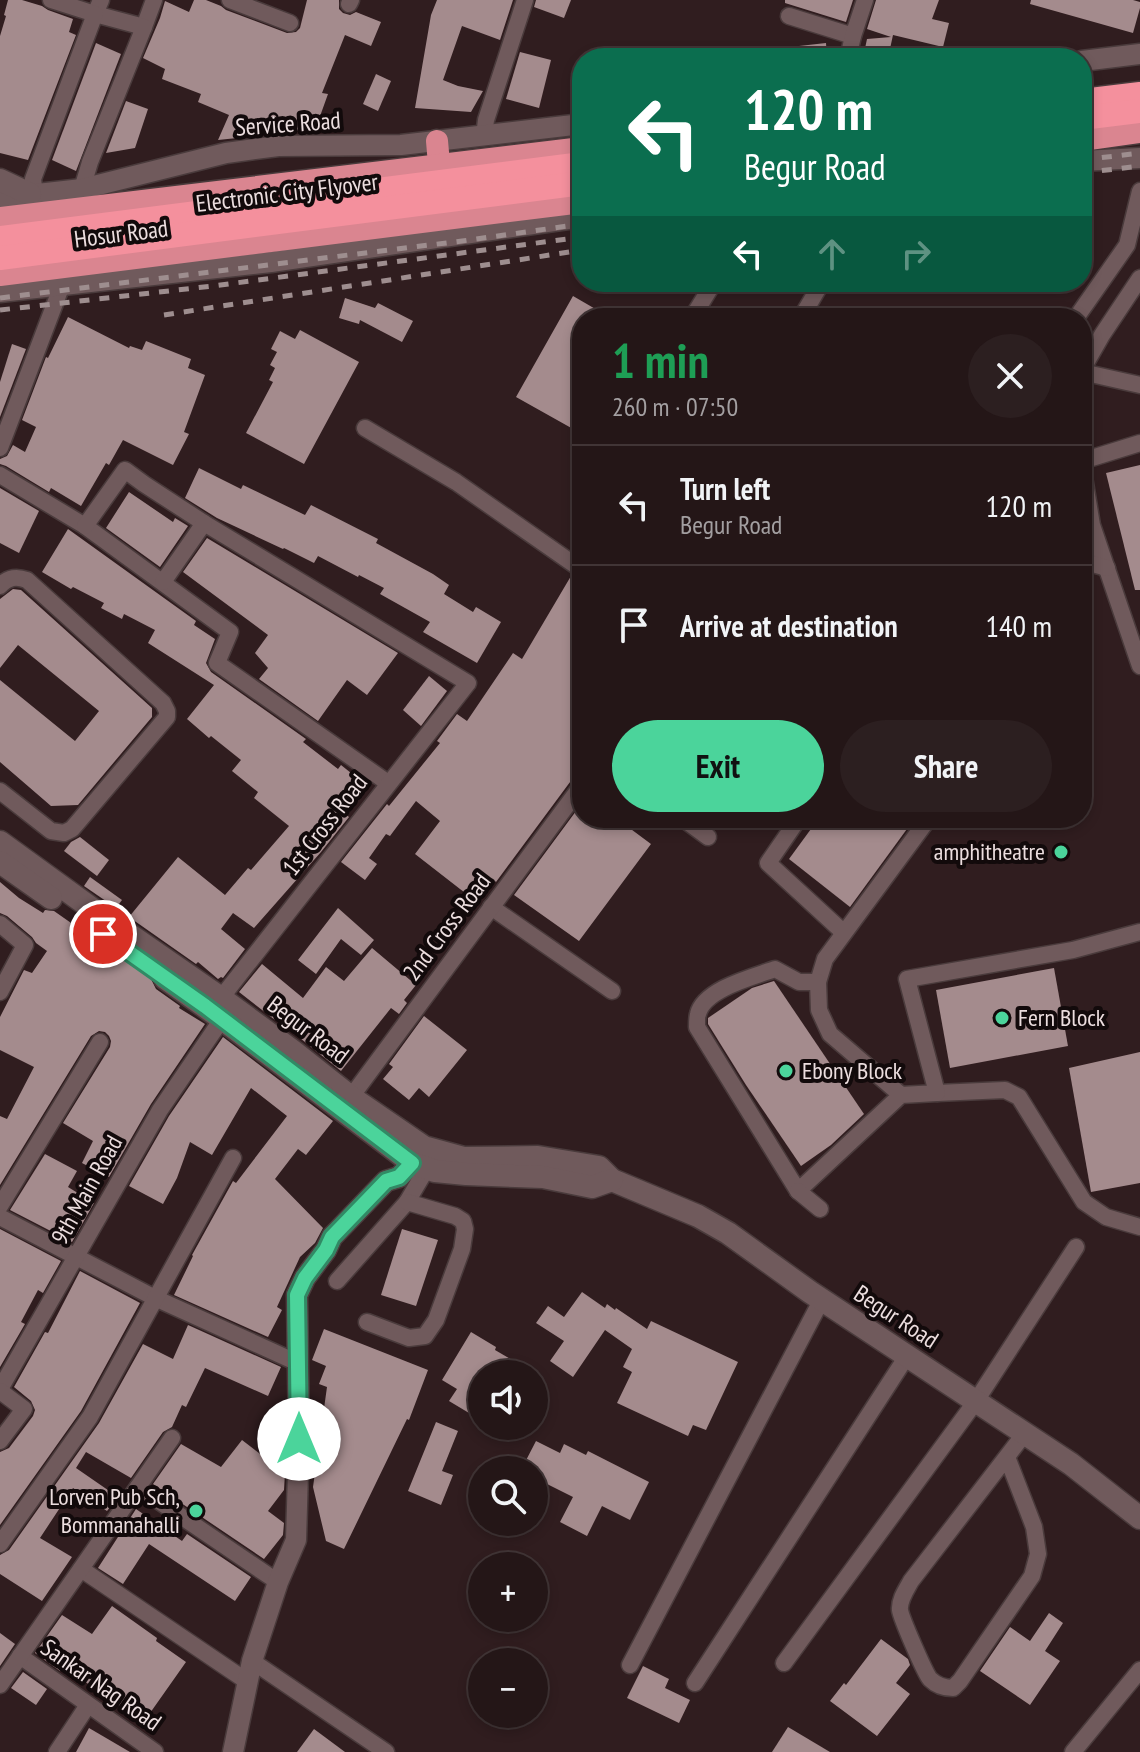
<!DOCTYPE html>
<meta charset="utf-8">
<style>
:root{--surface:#241617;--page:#2c1f20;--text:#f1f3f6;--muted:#a39fa1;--line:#413536;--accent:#4bd49b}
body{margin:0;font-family:"PT Sans Narrow",sans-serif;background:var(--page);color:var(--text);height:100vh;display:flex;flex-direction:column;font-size:30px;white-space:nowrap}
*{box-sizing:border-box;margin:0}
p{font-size:26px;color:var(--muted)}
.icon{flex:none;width:44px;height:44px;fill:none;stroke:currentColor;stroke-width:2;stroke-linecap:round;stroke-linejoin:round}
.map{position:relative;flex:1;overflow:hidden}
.drawer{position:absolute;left:572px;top:308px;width:520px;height:520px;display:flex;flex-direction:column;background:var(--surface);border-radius:32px;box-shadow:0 4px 12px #0003,0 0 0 2px var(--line)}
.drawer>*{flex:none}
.top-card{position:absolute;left:572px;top:48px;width:520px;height:244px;border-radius:32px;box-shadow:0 4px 12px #0003,0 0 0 2px var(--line);background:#0b6e4f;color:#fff;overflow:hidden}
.controls{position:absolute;left:468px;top:1360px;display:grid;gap:16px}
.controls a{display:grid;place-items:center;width:80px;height:80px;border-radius:50%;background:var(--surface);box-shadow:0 4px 12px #0003,0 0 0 2px var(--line);font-size:40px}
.pin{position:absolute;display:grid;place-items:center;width:68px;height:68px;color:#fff;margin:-34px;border:4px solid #fff;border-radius:50%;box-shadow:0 2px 8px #0007}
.me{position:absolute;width:88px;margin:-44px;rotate:0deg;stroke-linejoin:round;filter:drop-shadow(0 0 6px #0008)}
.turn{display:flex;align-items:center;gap:28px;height:168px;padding:0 40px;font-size:36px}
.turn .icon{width:104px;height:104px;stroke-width:2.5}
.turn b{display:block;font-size:56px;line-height:68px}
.lanes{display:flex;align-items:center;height:76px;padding:0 40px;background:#0003;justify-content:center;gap:40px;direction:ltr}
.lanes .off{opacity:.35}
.round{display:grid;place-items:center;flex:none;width:84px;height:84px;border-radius:42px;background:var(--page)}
.headline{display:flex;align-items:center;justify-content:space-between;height:136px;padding:0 40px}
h1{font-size:48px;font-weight:700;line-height:60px;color:#1e9e55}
.action{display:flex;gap:16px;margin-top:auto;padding:16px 40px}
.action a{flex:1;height:92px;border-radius:48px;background:var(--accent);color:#111;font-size:32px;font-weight:700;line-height:92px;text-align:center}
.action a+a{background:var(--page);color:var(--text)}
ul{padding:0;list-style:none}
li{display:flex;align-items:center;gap:24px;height:120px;padding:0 40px;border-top:2px solid var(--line)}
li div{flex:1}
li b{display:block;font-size:30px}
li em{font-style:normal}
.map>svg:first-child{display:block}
</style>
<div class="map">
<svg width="1140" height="1752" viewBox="0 0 1140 1752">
<rect width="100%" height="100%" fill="#301d1f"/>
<!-- building -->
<g fill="#a48b8d">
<path d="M 8,0 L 22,0 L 42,6 L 48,10 L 73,19 L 69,32 L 76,35 L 28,160 L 0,153 L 0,36 L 6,16 L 4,15 Z"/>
<path d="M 194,0 L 206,0 L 221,6 L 226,10 L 287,33 L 296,32 L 300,28 L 307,0 L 339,0 L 339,9 L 343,13 L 350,15 L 356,12 L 381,22 L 371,46 L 345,35 L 322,93 L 328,94 L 314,133 L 306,133 L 271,123 L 257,136 L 218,140 L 229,115 L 198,102 L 201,94 L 162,79 L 165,69 L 143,58 L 160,18 L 165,1 L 189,12 Z"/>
<path d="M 437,0 L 513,0 L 500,40 L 462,26 L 443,80 L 458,86 L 483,91 L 471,112 L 415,108 L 431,15 Z"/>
<path d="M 536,0 L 571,0 L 564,18 L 534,7 Z"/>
<path d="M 785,0 L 853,0 L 846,22 L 785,3 Z"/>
<path d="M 876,0 L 939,0 L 932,19 L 949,23 L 943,47 L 893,35 L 888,58 L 863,58 L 867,39 L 891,37 L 867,29 Z"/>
<path d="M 1031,0 L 1133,0 L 1140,2 L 1140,8 L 1133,33 L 1030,4 Z"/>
<path d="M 96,43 L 121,54 L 76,171 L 52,160 Z"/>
<path d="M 826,43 L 827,58 L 782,58 L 781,48 Z"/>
<path d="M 520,52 L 551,60 L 539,108 L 506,99 Z"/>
<path d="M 376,74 L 391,81 L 378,111 L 363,104 Z"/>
<path d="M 126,101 L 148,109 L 135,148 L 106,153 Z"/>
<path d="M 573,296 L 611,318 L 582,318 L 582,434 L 516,397 Z"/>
<path d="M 345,298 L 375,308 L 378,303 L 413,321 L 402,342 L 360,320 L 359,324 L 339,318 Z"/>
<path d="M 68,317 L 129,348 L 130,346 L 142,350 L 146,341 L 191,359 L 188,368 L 205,375 L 184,432 L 189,434 L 173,465 L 123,440 L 109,465 L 106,463 L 81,506 L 51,488 L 49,492 L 6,466 L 0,464 L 0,459 L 7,456 L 13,445 L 25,452 L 36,427 L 22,420 L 46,357 L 48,358 Z"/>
<path d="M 300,330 L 359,362 L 304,464 L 246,433 L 273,382 L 269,380 L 275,368 L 270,365 L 277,352 L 271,349 L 280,331 L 295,339 Z"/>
<path d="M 12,344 L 26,349 L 0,417 L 0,382 Z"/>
<path d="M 1140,465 L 1140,590 L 1135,590 L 1106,473 Z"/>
<path d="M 199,468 L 241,489 L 243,485 L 305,515 L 311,505 L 378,539 L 376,543 L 433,574 L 449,585 L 444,594 L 473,612 L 476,607 L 501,622 L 477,663 L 423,632 L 430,622 L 380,594 L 384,588 L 359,575 L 358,577 L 318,556 L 314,563 L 284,548 L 283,549 L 217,518 L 185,498 Z"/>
<path d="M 0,488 L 39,511 L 19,553 L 0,543 Z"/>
<path d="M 129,492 L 173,522 L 175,518 L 188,526 L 160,567 L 106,528 Z"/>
<path d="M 68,529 L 196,621 L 194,625 L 215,639 L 206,663 L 211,672 L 306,739 L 303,742 L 338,769 L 341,765 L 366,785 L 344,813 L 349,817 L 321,852 L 254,928 L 233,913 L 221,929 L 245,949 L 223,978 L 221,977 L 218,979 L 198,962 L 196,964 L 129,917 L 178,857 L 225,895 L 248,868 L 251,870 L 289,826 L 254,798 L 258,792 L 232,771 L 241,760 L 211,736 L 209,738 L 187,719 L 214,685 L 148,643 L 155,630 L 124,614 L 122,619 L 101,608 L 104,603 L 73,587 L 71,589 L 42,572 Z"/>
<path d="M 207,538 L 398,653 L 367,695 L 347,680 L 318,721 L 259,679 L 268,668 L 255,653 L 268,635 L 183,572 Z"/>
<path d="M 571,576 L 582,581 L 582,758 L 574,769 L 582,774 L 573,778 L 496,882 L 495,881 L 478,903 L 415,854 L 440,821 L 416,801 L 390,836 L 386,834 L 369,858 L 377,864 L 365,880 L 341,862 L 387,804 L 389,806 L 440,743 L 437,741 L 457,714 L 467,721 L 513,653 L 522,659 Z"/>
<path d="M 13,589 L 21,590 L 152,708 L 152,717 L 78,805 L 51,806 L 0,762 L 0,680 L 75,741 L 99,711 L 18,645 L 0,668 L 0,599 Z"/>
<path d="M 429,676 L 447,691 L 421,726 L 403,710 Z"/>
<path d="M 582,803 L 582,818 L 616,818 L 651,844 L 579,941 L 514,895 Z"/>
<path d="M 819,818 L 915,818 L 850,907 L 789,859 Z"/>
<path d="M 80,837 L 109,860 L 97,876 L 64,851 L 71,842 Z"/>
<path d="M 90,877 L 122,900 L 116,908 L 84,886 Z"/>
<path d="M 0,882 L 19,898 L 43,913 L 45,910 L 54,911 L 64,918 L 151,979 L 156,989 L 180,1006 L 179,1008 L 205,1024 L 151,1104 L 109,1177 L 82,1163 L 93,1141 L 63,1123 L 110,1047 L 111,1041 L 109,1036 L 105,1032 L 99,1031 L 91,1036 L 0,1185 L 0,1116 L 7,1119 L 34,1067 L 0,1050 L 0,1017 L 24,970 L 32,973 L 47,951 L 36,943 L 32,937 L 7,916 L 0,913 Z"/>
<path d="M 338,908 L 374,940 L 361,955 L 341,939 L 316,974 L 298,960 Z"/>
<path d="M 372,948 L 416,985 L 404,1000 L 407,1003 L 399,1014 L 391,1008 L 341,1071 L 300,1038 L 308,1028 L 284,1009 L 275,1020 L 239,992 L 262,964 L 303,998 L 326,967 L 344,981 Z"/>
<path d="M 1054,968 L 1068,1046 L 950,1068 L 936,990 Z"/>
<path d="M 774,981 L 864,1114 L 831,1145 L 801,1166 L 746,1085 L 708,1024 L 708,1018 L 752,988 Z"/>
<path d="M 424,1016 L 467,1050 L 429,1097 L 419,1088 L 409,1100 L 383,1079 L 393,1067 L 389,1064 Z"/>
<path d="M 223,1037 L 333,1121 L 306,1155 L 298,1149 L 275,1179 L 323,1228 L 315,1243 L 300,1257 L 277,1307 L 282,1310 L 268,1337 L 174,1295 L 193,1256 L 192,1255 L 233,1181 L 236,1183 L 287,1116 L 251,1088 L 212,1155 L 190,1142 L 177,1178 L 163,1204 L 129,1186 L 169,1116 Z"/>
<path d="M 1140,1052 L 1140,1183 L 1091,1192 L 1069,1068 Z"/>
<path d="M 45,1154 L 77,1171 L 68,1187 L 94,1203 L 72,1242 L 10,1210 Z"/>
<path d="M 0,1229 L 61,1261 L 43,1293 L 38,1290 L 21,1322 L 25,1324 L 0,1367 Z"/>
<path d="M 402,1229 L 438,1240 L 416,1306 L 381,1295 Z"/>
<path d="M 80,1271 L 140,1303 L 81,1411 L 0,1525 L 0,1452 L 9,1448 L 33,1416 L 35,1410 L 31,1401 L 14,1387 L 45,1332 L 48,1333 Z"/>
<path d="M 582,1292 L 605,1308 L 607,1304 L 615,1310 L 616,1308 L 647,1329 L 651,1321 L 738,1362 L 706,1430 L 693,1425 L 688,1436 L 617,1403 L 632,1372 L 623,1367 L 632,1349 L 605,1330 L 573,1377 L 550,1361 L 564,1341 L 536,1323 L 548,1306 L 564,1317 Z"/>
<path d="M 188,1325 L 281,1367 L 268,1396 L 205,1368 L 186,1407 L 182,1405 L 172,1427 L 163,1432 L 131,1478 L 86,1452 L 76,1468 L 118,1497 L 107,1511 L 73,1488 L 40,1538 L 72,1557 L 42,1601 L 0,1574 L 0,1555 L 9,1550 L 99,1423 L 143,1344 L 173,1359 Z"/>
<path d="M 324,1329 L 428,1370 L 409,1420 L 407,1419 L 344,1549 L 326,1541 L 313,1487 L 327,1387 L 319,1384 L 326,1366 L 312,1360 Z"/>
<path d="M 471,1332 L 496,1347 L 495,1350 L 536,1374 L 482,1374 L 482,1402 L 474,1416 L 449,1401 L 457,1389 L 442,1380 Z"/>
<path d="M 436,1422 L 458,1431 L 442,1471 L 453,1475 L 441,1505 L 408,1491 Z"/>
<path d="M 242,1440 L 285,1473 L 284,1490 L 268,1511 L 284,1523 L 283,1535 L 264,1559 L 153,1484 L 181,1444 L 221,1467 Z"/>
<path d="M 536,1441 L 560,1453 L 564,1444 L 586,1455 L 588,1451 L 649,1482 L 630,1520 L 602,1506 L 587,1536 L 560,1522 L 573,1497 L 545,1483 L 534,1504 L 534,1470 L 521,1470 Z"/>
<path d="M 136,1509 L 182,1541 L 187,1534 L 251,1577 L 235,1601 L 149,1544 L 123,1584 L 98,1568 Z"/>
<path d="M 112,1606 L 157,1638 L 156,1641 L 186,1662 L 143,1723 L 63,1666 L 60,1671 L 35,1653 L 62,1615 L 92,1634 Z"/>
<path d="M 1049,1613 L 1063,1623 L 1045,1651 L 1060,1661 L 1030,1705 L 980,1671 L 1010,1627 L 1030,1641 Z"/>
<path d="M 0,1633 L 15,1644 L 0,1666 Z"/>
<path d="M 881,1639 L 908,1659 L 910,1665 L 896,1683 L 910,1694 L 877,1736 L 830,1701 L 844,1683 L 846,1685 Z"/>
<path d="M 643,1666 L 669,1679 L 665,1688 L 690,1700 L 679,1723 L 627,1698 Z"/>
<path d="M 23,1672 L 47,1689 L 36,1705 L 11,1688 Z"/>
<path d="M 788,1727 L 830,1752 L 772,1752 Z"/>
<path d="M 89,1728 L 130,1752 L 76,1752 Z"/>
<path d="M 314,1729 L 345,1752 L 297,1752 Z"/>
</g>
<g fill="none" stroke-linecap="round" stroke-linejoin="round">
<!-- minor casing -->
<g stroke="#4a3b3c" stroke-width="19">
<g id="minor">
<path d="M 230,0 L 290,23"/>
<path d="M 349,4 L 351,0"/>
<path d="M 789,16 L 853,36"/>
<path d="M 144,27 L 154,0"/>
<path d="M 848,58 L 853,36 L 865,0"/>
<path d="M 484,136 L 486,120 L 525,0"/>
<path d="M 82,189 L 90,162 L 144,27 L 95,14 L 101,0"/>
<path d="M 35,194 L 33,179 L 95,14 L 51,0"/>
<path d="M 692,318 L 714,282"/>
<path d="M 801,318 L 822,282"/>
<path d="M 1076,318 L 1127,245 L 1140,191"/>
<path d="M 1082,370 L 1102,335 L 1140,278"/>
<path d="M 1082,372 L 1140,385"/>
<path d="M 365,428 L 456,482 L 582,570"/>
<path d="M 0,448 L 62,285"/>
<path d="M 1082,461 L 1140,443"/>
<path d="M 1082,465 L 1092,525 L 1140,666"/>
<path d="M 0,475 L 85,526 L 230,632 L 217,663 L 388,783"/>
<path d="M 85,526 L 125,470 L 144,484 L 204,523 L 468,683 L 221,998"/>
<path d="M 1082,561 L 1107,568"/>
<path d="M 163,582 L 204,523"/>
<path d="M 0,586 C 8,577 16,576 27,580 L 163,703 L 167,711 L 167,717 L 72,829 L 64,833 L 51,831 L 0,791"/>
<path d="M 682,818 L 708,837"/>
<path d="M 799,818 L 768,863 L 843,932"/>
<path d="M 491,907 L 612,991"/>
<path d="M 0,924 L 25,945 L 0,992"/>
<path d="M 818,982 L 825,959 L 929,818"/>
<path d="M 937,1093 L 1005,1090 L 1019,1097 L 1084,1202 L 1106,1217 L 1140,1227"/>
<path d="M 901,1095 L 830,1034 L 819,1010 L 818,982 L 799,982 L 775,969 C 753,977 704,989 698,1014 C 697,1016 697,1025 697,1027 L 798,1191 L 901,1095 L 937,1093 L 907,979 L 1073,950 L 1140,932"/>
<path d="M 351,1097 L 582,785"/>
<path d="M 798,1191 L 820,1209"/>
<path d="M 0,1206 L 100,1042"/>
<path d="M 0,1217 L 155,1298 L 298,1363"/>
<path d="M 337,1281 L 407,1202 L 427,1168"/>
<path d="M 367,1322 L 409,1338 L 425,1336 L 436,1320 L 462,1249 L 465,1229 L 463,1221 L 455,1216 L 407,1202"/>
<path d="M 0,1389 L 160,1110 L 222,1019"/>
<path d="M 0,1391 L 24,1409 L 0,1441"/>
<path d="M 1007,1457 L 1034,1527 L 1038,1554 L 1032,1576 L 960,1681 L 953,1688 C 944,1688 937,1686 930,1679 C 925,1673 901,1618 900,1610 C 899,1600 906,1590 911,1581 L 1025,1433"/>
<path d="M 138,1487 L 278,1582"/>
<path d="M 0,1544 L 90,1417 L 233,1158"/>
<path d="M 81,1569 L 248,1682"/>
<path d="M 20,1656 L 155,1752"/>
<path d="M 252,1661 L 386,1752"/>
<path d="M 784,1663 L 976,1401 L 1076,1247"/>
<path d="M 630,1665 L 822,1299"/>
<path d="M 695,1683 L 907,1356"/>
<path d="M 0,1685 L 172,1438"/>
<path d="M 57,1752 L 88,1705"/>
<path d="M 1073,1752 L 1140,1670"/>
</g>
</g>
<!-- tertiary casing -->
<g stroke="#4a3b3c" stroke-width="23">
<g id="tertiary">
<path d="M 1082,61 L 1140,54"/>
<path d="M 1082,161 L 1140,158"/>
<path d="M 0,198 L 82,189 L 226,153 L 278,146 L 401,145 L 582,124"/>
<path d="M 0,292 L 271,262 L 582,217"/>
<path d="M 233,1752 L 252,1661 L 278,1582 L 296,1540 L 299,1439 L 297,1295 L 305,1278 L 326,1250 L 332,1237 L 386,1181 L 399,1177 L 422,1153"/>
</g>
</g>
<!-- secondary casing -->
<g stroke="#4a3b3c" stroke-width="25">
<g id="secondary">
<path d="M 0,180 L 30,194"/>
<path d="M 0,842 L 91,908 L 221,998 L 293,1051 L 351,1097 L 424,1147 L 464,1158 L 538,1157 L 599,1167 L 612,1180 L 698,1216 L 728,1233 L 810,1292 L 1071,1464 L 1140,1518"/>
<path d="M 0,862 L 51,898"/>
<path d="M 165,978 L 222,1019 L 412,1163 L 435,1171 L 466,1174 L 543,1177 L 592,1187 L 612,1180"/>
</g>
</g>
<!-- trunk casing -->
<g stroke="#4a3b3c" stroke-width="25">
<g id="trunk">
<path d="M 1082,140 L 1140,132"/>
<path d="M 437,141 L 439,164"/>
<path d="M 0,218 L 582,148"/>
<path d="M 0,275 L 582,202"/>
</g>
</g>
<!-- motorway casing -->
<g stroke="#4a3b3c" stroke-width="27">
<g id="motorway">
<path d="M 1082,101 L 1140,94"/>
<path d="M 1082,118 L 1140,111"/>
<path d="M 0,238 L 582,164"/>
<path d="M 0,258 L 582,183"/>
</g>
</g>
<!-- minor -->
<use href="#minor" stroke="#705a5c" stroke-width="16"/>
<!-- tertiary -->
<use href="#tertiary" stroke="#705a5c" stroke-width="20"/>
<!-- secondary -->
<use href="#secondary" stroke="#705a5c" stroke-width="22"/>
<!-- trunk -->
<use href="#trunk" stroke="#da8590" stroke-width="22"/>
<!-- motorway -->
<use href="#motorway" stroke="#f4909d" stroke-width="24"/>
<!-- rail -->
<g stroke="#9e8e8f" stroke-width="5" stroke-dasharray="10 10" stroke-linecap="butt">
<path d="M 1082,160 L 1140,153"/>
<path d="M 1082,173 L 1140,166"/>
<path d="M 0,298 L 462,241 L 582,224"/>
<path d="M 0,310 L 213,286 L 582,237"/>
<path d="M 164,315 L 582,250"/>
</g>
</g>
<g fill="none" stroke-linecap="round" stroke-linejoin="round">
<!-- route casing -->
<g stroke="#318a65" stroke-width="20">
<path id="route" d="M 103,934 L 205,1006 L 412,1163 L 399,1177 L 386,1181 L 332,1237 L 326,1250 L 305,1278 L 297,1295 L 299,1439"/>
</g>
<!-- route -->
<use href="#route" stroke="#4bd49b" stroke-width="14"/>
</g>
<!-- markers -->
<g fill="#4bd49b" stroke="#120a0b" stroke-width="3">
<circle cx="1061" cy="852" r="8"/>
<circle cx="1002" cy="1018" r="8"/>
<circle cx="786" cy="1071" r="8"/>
<circle cx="196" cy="1511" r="8"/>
</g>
<g text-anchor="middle" stroke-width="8" stroke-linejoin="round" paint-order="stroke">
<!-- street labels -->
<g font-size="24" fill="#ecdedf" stroke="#120a0b">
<text transform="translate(288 124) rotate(-4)" y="8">Service Road</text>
<text transform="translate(287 193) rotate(-7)" y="8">Electronic City Flyover</text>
<text transform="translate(121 234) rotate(-7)" y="8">Hosur Road</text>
<text transform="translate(325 825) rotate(-52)" y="8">1st Cross Road</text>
<text transform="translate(447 927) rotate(-53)" y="8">2nd Cross Road</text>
<text transform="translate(308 1030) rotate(37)" y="8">Begur Road</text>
<text transform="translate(87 1190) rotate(-61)" y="8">9th Main Road</text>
<text transform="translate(896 1317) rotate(33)" y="8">Begur Road</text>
<text transform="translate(101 1685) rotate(35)" y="8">Sankar Nag Road</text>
</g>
<!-- poi labels -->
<g font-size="24" fill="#ecdedf" stroke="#120a0b" text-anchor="end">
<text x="1045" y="860">amphitheatre</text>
<text x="1018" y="1026" text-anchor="start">Fern Block</text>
<text x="802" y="1079" text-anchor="start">Ebony Block</text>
<text x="180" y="1505">Lorven Pub Sch,<tspan x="180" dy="28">Bommanahalli</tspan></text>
</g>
</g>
</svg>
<div class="controls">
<a><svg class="icon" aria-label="sound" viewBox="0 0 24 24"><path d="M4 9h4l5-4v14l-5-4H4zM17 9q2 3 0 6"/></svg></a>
<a><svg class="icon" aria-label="search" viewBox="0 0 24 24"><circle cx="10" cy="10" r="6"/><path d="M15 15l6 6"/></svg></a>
<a>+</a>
<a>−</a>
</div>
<div class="pin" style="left:103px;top:934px;background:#d93025"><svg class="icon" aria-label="arrive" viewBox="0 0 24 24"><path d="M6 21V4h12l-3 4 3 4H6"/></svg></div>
<svg class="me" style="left:299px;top:1439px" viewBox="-20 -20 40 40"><circle r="19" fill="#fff"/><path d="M0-13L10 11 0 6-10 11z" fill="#4bd49b"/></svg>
<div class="top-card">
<div class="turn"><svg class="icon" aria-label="left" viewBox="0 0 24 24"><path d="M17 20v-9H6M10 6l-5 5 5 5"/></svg><div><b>120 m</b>Begur Road</div></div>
<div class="lanes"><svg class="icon" aria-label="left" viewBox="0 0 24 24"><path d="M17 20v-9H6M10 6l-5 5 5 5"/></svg><svg class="icon off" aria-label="ahead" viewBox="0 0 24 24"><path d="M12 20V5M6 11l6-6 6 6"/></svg><svg class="icon off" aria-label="right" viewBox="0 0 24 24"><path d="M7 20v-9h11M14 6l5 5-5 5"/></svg></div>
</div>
<section class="drawer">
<div class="headline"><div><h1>1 min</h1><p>260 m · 07:50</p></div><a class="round"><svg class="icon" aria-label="close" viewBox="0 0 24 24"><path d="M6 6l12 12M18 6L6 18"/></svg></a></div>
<ul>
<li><svg class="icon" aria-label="left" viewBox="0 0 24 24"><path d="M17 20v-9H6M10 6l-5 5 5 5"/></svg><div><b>Turn left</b><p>Begur Road</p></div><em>120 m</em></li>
<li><svg class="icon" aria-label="arrive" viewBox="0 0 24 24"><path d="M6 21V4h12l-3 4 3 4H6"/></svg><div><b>Arrive at destination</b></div><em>140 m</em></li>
</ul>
<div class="action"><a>Exit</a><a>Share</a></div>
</section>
</div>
